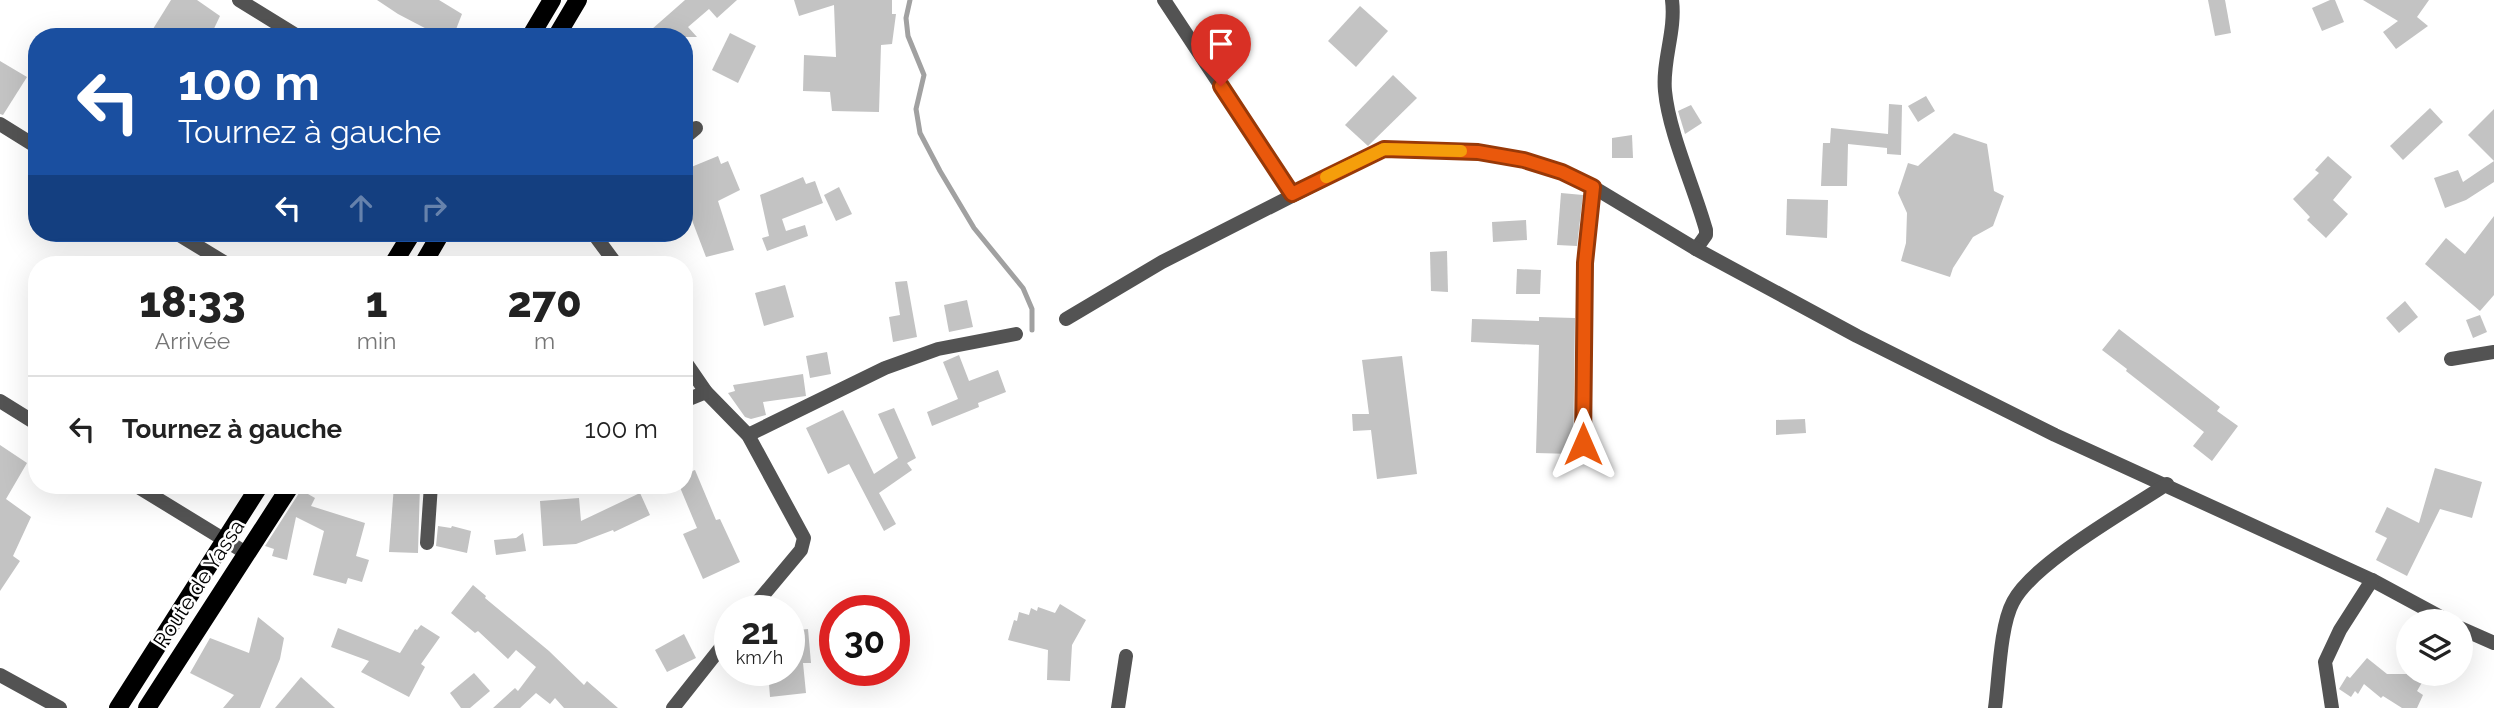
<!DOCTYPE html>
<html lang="fr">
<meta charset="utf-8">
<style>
:root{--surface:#fff;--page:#f6f6f6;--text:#222;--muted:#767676;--line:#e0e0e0}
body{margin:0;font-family:Raleway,sans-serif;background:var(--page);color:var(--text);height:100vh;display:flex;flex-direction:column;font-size:26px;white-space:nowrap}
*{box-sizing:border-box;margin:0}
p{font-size:23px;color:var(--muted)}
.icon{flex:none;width:38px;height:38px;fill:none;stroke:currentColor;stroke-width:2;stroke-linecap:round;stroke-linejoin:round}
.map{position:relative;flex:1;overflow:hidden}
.side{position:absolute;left:28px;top:256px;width:665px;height:238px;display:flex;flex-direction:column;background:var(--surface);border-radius:28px;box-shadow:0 7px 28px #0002}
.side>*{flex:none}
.guide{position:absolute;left:28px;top:28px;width:665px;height:214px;border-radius:28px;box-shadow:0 7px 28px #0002;background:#1a4fa0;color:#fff;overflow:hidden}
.controls{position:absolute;left:2396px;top:609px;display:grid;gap:14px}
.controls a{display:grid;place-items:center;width:77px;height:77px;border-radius:50%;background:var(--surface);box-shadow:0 7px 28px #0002;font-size:35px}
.speed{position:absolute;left:714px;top:595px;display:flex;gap:14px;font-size:35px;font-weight:700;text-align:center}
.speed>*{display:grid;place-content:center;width:91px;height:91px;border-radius:50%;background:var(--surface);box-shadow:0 7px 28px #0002;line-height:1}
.speed small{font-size:18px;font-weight:400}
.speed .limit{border:10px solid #d22;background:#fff;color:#111}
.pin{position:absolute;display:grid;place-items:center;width:60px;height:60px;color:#fff;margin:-72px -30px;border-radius:50% 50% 50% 0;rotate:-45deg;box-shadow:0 0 7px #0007}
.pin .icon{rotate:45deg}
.me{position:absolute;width:77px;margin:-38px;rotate:0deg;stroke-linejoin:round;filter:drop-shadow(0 0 5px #0008)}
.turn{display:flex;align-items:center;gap:24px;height:147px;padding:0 35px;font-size:32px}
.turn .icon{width:91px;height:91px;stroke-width:2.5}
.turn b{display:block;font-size:49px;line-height:60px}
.lanes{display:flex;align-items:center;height:66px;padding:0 35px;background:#0003;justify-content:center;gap:35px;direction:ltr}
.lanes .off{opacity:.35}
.eta{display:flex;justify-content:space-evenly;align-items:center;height:119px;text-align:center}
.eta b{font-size:42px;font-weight:800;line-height:49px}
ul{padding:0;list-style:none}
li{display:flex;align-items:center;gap:21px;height:105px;padding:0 35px;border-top:2px solid var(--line)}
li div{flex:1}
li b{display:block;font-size:26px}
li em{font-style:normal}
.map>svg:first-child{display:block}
</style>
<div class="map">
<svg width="2494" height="708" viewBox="0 0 2494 708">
<rect width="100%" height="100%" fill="#fff"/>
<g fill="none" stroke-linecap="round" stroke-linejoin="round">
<!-- stream -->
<path stroke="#a1a1a1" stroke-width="5" d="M 910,0 L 906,18 L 908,36 L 924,75 L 916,109 L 920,133 L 940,171 L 974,228 L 1023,288 L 1032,309 L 1032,330"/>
</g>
<!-- building -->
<g fill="#c3c3c3">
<path d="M 171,0 L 197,0 L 220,16 L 210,37 L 148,37 Z"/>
<path d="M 377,0 L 439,0 L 462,14 L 453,37 L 442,37 L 398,14 Z"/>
<path d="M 685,0 L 737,0 L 717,18 L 709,9 L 688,27 L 697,37 L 643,37 Z"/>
<path d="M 794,0 L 892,0 L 892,14 L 896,14 L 892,44 L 881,45 L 879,112 L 832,111 L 830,92 L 803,91 L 804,55 L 836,57 L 834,5 L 799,16 Z"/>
<path d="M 2208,0 L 2225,0 L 2231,33 L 2215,36 Z"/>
<path d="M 2330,0 L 2335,0 L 2344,22 L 2322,31 L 2312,8 Z"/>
<path d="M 2363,0 L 2429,0 L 2417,17 L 2428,26 L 2396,49 L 2383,32 L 2398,21 Z"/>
<path d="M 1360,6 L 1388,31 L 1356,67 L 1328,41 Z"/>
<path d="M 730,33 L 756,46 L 738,83 L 712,70 Z"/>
<path d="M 0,61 L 27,77 L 3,115 L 0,114 Z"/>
<path d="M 1393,75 L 1417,98 L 1368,146 L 1345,125 Z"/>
<path d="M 1926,96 L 1935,111 L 1918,122 L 1908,106 Z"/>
<path d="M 1889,104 L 1902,105 L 1901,155 L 1887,154 L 1887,148 L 1848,144 L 1847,186 L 1821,186 L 1823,143 L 1830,143 L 1831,128 L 1888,134 Z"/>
<path d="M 1691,105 L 1702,123 L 1685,134 L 1678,111 Z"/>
<path d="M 2430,108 L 2443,122 L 2403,160 L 2390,146 Z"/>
<path d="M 2494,109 L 2494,182 L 2466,200 L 2445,208 L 2434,178 L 2458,170 L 2463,182 L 2494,161 L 2468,135 Z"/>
<path d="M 1954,133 L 1987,144 L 1994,191 L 2004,196 L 1993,226 L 1973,237 L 1953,268 L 1950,277 L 1901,261 L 1906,243 L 1907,213 L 1898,193 L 1908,163 L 1918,166 Z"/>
<path d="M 1632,135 L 1633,158 L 1612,158 L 1612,138 Z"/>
<path d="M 718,156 L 721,164 L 728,161 L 740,190 L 718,201 L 734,250 L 706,257 L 690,215 L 684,218 L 684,170 Z"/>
<path d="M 2328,156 L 2352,177 L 2333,200 L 2348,214 L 2326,238 L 2307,220 L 2310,217 L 2293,199 L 2319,173 L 2315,170 Z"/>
<path d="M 803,177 L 806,184 L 815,181 L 823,203 L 782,219 L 786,231 L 805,225 L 808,236 L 767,251 L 762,238 L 769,236 L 760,195 Z"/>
<path d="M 839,187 L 852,214 L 836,221 L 824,195 Z"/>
<path d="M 1561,193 L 1583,195 L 1577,246 L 1557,245 Z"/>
<path d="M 1787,199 L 1828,200 L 1827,238 L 1786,235 Z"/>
<path d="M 2494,216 L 2494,295 L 2480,311 L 2425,264 L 2446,238 L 2465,254 Z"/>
<path d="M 1526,220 L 1527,240 L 1493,242 L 1492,222 Z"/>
<path d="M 1447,251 L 1448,292 L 1431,291 L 1430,252 Z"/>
<path d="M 1517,269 L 1541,270 L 1540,294 L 1516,294 Z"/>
<path d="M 907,281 L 917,337 L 893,342 L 889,317 L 900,315 L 895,282 Z"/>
<path d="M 785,285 L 794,317 L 764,326 L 755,293 Z"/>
<path d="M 967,300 L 973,327 L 949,332 L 944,305 Z"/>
<path d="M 2405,301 L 2418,317 L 2399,333 L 2386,318 Z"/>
<path d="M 2480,315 L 2487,332 L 2473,338 L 2466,320 Z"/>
<path d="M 1539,317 L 1575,318 L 1573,454 L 1536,453 L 1539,345 L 1471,342 L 1472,319 L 1539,321 Z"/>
<path d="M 2119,329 L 2220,407 L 2217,411 L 2238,426 L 2212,461 L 2193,446 L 2204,432 L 2126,371 L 2127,369 L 2102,350 Z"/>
<path d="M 827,352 L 831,374 L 810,378 L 806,356 Z"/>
<path d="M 959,355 L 969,381 L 998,370 L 1006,392 L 978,403 L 979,407 L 932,426 L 927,412 L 958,399 L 943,362 Z"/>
<path d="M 1402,356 L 1417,474 L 1377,479 L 1371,430 L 1353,431 L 1352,414 L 1369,414 L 1362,360 Z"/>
<path d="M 803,374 L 806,396 L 763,402 L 766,415 L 751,419 L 745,417 L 728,393 L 735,391 L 733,385 Z"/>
<path d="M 894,408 L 916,458 L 907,463 L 912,470 L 879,493 L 896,524 L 884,531 L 849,464 L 828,474 L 806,428 L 843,410 L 874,474 L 898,458 L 878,414 Z"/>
<path d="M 1805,419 L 1806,433 L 1776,435 L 1776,420 Z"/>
<path d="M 0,445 L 27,463 L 6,499 L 31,517 L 13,556 L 20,561 L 0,591 Z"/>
<path d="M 2435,468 L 2482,482 L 2472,518 L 2440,509 L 2407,576 L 2376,560 L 2387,538 L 2375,532 L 2387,507 L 2419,523 Z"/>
<path d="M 695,470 L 716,520 L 720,519 L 740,562 L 703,579 L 683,534 L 697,528 L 679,485 L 684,485 L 684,474 Z"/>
<path d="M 394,485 L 420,485 L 418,553 L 389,552 Z"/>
<path d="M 301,490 L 315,498 L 311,506 L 365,523 L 356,556 L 369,560 L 362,582 L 348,578 L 346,584 L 313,575 L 324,531 L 296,517 L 287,560 L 272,556 L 274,549 L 265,546 Z"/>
<path d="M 640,493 L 650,515 L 614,532 L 613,530 L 576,544 L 543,546 L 540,501 L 579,498 L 581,521 Z"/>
<path d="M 438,526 L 451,528 L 452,526 L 471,531 L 467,553 L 436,546 Z"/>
<path d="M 523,533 L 526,551 L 496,555 L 494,540 L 516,538 Z"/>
<path d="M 473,585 L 486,596 L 485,598 L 549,651 L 584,685 L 587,681 L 618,708 L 564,708 L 555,698 L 550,704 L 536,693 L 520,708 L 493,708 L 515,688 L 518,691 L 536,667 L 516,650 L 508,659 L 478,631 L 475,633 L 451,613 Z"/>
<path d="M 1060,604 L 1086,620 L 1072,645 L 1070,681 L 1047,680 L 1048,650 L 1008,640 L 1014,620 L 1017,621 L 1019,612 L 1029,615 L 1031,608 L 1037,611 L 1038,607 L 1055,613 Z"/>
<path d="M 258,617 L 284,638 L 280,659 L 260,708 L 223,708 L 234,695 L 190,673 L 210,638 L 249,653 Z"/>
<path d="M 421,625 L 440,637 L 421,664 L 425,667 L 409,697 L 361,672 L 369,661 L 331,647 L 338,628 L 400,653 L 415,629 L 417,630 Z"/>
<path d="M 808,629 L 811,663 L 803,663 L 806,693 L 770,697 L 768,670 L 789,670 L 789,631 Z"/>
<path d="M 684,634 L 696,658 L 667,672 L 655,650 Z"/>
<path d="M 2367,658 L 2387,674 L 2427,674 L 2417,691 L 2423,695 L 2417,708 L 2402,708 L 2383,696 L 2381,698 L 2364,684 L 2358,694 L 2355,691 L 2351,697 L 2339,689 L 2347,676 L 2350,678 Z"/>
<path d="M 474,673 L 490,691 L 470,708 L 461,708 L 450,693 Z"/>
<path d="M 301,677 L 312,687 L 335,708 L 275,708 Z"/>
</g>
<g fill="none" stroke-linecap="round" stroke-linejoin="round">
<!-- minor -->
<g stroke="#535353" stroke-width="14">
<path d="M 239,0 L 299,37"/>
<path d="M 1164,0 L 1292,194"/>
<path d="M 1672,0 C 1676,31 1662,61 1665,91 C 1669,133 1694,187 1706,230 L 1706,235 L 1696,249"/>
<path d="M 0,124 L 37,147"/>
<path d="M 684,138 L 696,128"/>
<path d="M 176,233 L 227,264"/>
<path d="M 593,233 L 616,264"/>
<path d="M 1066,319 L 1162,262 L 1384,149 L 1478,152 L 1524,160 L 1562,172 L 1593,187 L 1696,249 L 1857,336 L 2055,435 L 2372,580 L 2448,621"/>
<path d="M 2451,359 L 2494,352"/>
<path d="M 684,360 L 706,392 L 748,435 L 804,538 L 801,550 L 750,611"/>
<path d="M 0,401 L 37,424"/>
<path d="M 684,401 L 706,392"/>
<path d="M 748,435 L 885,368 L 938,349 L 1016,334"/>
<path d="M 1583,444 L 1585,263 L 1593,187"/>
<path d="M 135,485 L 246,553"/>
<path d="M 427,543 L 431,485"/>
<path d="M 2460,628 L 2494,643"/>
<path d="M 0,675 L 60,708"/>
<path d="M 673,708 L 730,636"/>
<path d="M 1118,708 L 1126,656"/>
<path d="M 1995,708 C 1999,679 2000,626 2013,602 C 2033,563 2128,510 2167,484"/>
<path d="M 2332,708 L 2325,662 L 2340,630 L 2372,580"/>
</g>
<!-- primary -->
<g stroke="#000" stroke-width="18">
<path d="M 530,37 L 552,0"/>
<path d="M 556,37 L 578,0"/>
<path d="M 393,264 L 412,233"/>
<path d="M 423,264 L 441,233"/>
<path d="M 118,708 L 260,485"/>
<path d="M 147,708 L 291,485"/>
</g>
</g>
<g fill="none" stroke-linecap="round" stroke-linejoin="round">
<!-- route casing -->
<g stroke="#983908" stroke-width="18">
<path id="route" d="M 1221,86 L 1292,194 L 1384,149 L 1478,152 L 1524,160 L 1562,172 L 1593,187 L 1585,263 L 1583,444"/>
</g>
<!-- route -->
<use href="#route" stroke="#ea580c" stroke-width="12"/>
<!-- slow -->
<path stroke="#f59e0b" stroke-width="12" d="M 1326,177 L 1384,149 L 1461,151"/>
</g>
<g text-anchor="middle" stroke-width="5" stroke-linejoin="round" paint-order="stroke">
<!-- street labels -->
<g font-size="21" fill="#000" stroke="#fff">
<text transform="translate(199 584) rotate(-57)" y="7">Route de Yassa</text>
</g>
</g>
</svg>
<div class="controls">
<a><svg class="icon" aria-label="layers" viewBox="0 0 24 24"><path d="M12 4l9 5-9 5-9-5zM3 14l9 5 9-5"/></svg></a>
</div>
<div class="speed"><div>21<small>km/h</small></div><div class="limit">30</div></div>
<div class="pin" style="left:1221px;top:86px;background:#d93025"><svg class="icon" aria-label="arrive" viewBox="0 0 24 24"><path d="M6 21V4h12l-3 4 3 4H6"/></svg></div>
<svg class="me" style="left:1583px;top:444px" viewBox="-20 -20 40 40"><path d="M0-17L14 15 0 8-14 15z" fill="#ea580c" stroke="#fff" stroke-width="4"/></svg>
<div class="guide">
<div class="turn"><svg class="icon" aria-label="left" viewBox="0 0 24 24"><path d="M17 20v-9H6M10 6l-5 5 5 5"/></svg><div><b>100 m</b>Tournez à gauche</div></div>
<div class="lanes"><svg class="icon" aria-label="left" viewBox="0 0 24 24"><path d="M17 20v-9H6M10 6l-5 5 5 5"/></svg><svg class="icon off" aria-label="ahead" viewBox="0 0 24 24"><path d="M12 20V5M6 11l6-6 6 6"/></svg><svg class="icon off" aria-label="right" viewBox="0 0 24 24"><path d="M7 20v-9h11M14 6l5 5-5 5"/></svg></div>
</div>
<section class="side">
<div class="eta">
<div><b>18:33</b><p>Arrivée</p></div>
<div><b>1</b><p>min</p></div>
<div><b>270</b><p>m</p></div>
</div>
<ul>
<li><svg class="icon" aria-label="left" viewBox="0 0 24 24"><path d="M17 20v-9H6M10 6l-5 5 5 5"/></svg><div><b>Tournez à gauche</b></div><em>100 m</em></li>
</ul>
</section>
</div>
